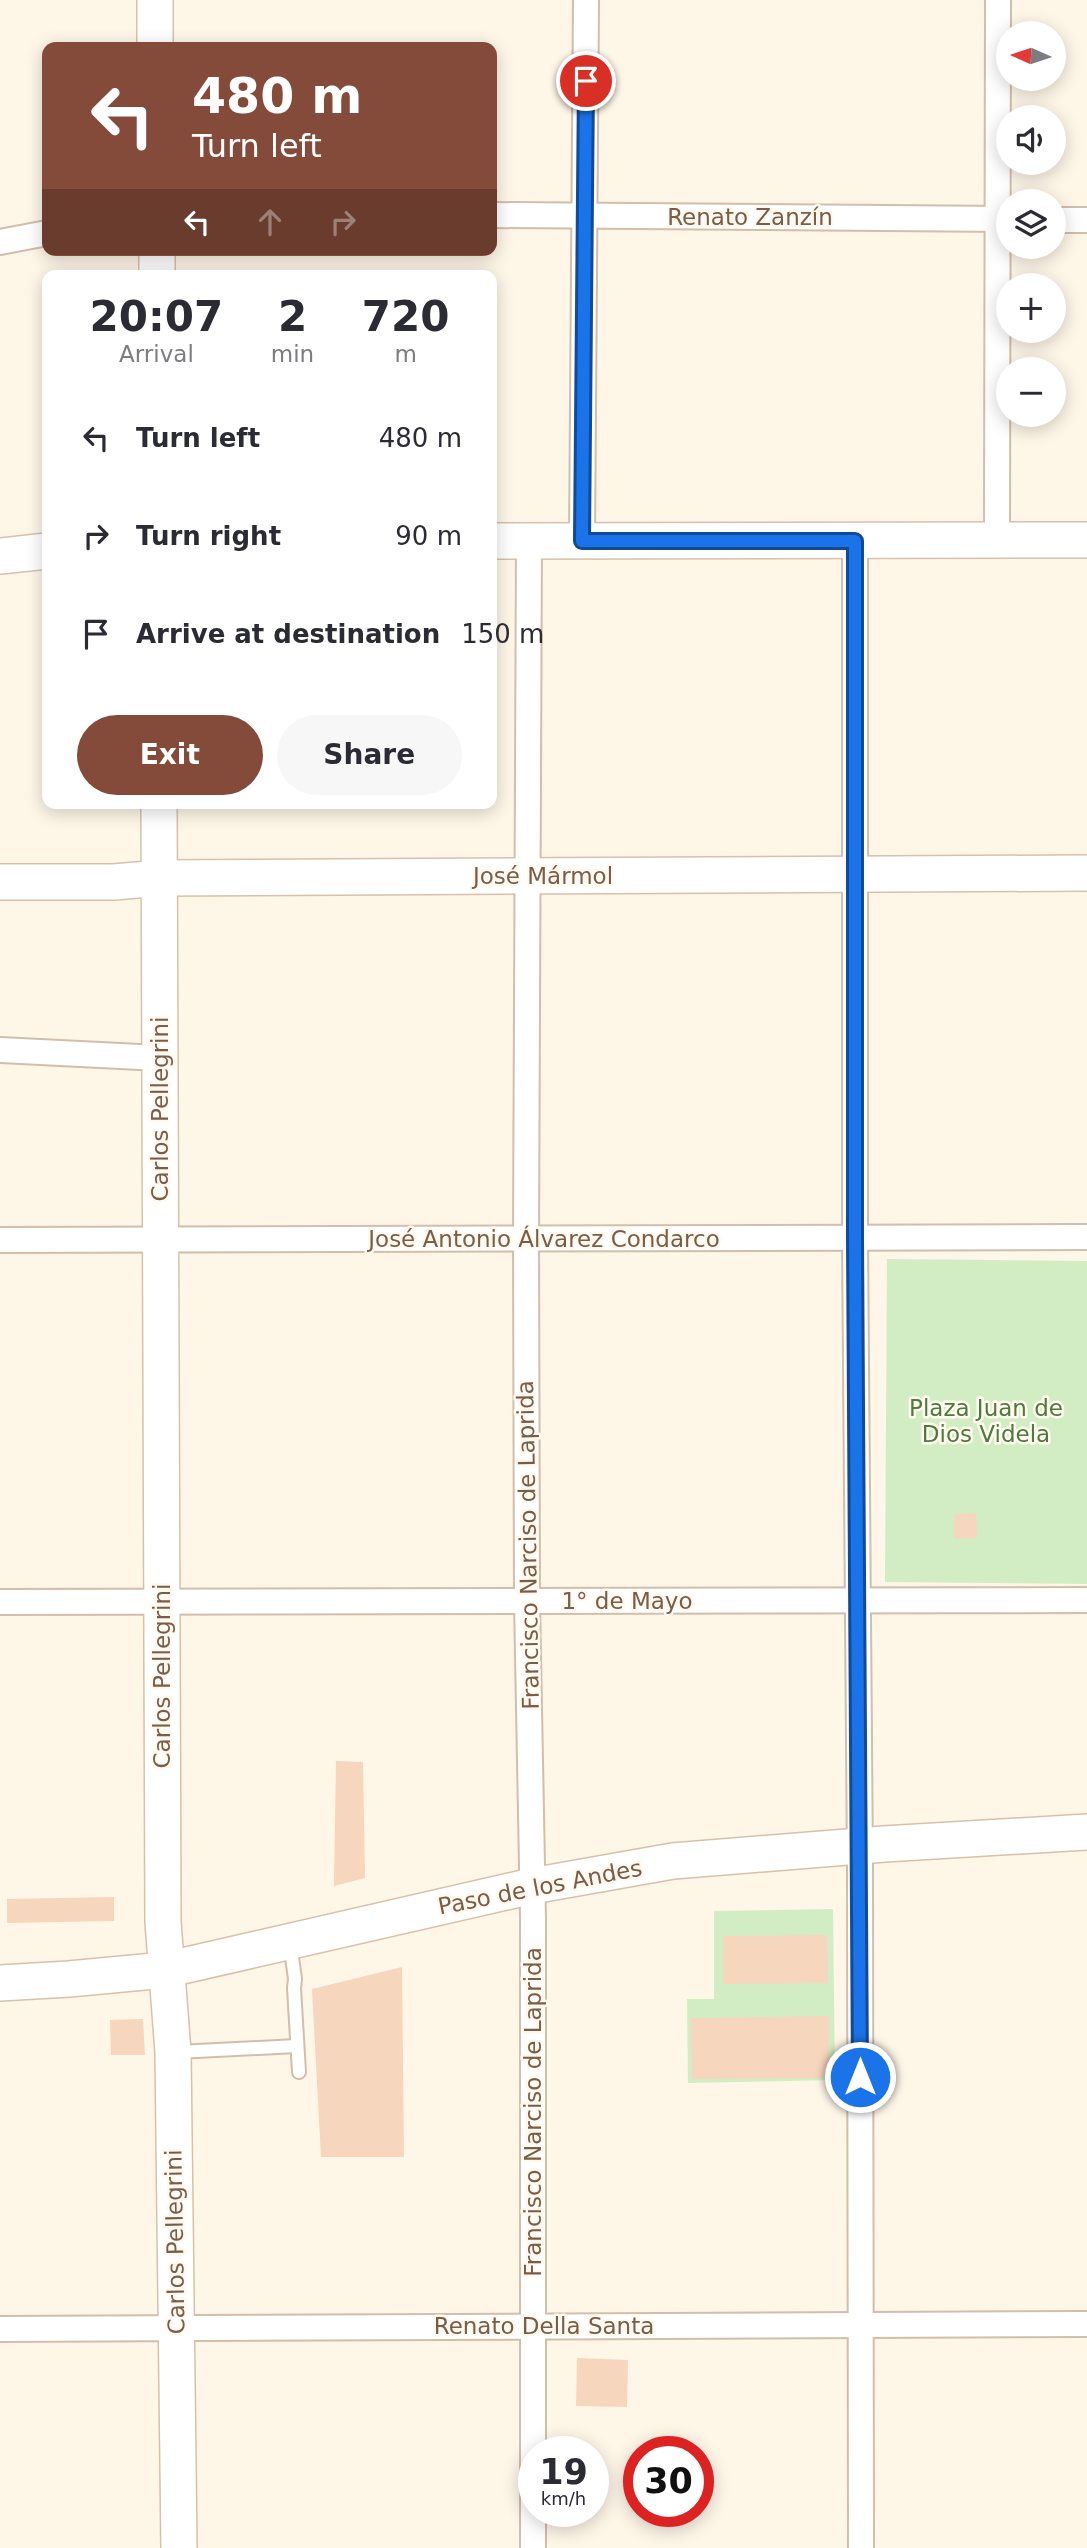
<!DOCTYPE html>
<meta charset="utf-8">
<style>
:root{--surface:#fff;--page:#f7f7f7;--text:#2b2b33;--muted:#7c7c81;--accent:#844b3a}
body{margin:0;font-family:"DejaVu Sans",sans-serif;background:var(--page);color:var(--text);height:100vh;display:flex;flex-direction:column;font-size:26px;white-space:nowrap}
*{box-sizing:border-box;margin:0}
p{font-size:23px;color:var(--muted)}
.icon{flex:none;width:38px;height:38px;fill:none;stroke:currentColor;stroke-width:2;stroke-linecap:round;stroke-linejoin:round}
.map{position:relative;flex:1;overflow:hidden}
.details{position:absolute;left:42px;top:270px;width:455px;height:539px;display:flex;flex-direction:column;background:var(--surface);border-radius:14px;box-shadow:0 4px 18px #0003}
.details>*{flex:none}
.banner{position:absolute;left:42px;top:42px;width:455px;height:214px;border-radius:14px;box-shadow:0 4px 18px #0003;background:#844b3a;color:#fff;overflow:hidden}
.needle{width:46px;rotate:273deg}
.controls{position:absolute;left:996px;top:21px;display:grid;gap:14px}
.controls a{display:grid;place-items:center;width:70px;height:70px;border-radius:50%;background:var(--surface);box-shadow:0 4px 18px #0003;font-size:35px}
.speed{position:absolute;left:518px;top:2436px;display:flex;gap:14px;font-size:35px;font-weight:700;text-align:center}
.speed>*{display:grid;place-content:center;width:91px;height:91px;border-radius:50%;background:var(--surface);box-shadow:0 4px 18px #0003;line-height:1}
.speed small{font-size:18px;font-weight:400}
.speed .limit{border:10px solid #d22;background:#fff;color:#111}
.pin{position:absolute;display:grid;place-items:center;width:60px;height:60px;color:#fff;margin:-30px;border:4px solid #fff;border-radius:50%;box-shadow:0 2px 7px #0007}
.me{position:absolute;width:77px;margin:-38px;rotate:0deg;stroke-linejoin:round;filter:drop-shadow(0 0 5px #0008)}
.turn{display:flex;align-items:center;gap:24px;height:147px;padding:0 35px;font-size:32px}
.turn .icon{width:91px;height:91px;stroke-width:2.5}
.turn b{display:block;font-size:49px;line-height:60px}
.lanes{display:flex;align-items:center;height:66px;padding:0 35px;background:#0003;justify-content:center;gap:35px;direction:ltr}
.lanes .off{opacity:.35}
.eta{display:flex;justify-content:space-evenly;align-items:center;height:119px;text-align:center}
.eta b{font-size:42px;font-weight:700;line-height:49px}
.primary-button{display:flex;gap:14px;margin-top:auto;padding:14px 35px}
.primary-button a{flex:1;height:80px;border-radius:42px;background:var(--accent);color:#fff;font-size:28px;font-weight:700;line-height:80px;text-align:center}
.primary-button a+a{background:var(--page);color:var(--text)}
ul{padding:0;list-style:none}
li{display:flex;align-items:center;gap:21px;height:98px;padding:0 35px}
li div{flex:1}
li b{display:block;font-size:26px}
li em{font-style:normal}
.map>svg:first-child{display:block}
</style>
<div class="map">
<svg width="1087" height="2548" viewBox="0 0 1087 2548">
<rect width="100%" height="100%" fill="#fef6e7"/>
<!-- green -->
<g fill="#d2edc3">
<path d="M 887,1259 L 1087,1261 L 1087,1584 L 885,1582 Z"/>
<path d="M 833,1909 L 835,2080 L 688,2083 L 687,1999 L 714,1999 L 714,1911 Z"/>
</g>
<!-- building -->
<g fill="#f6d6bc">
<path d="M 976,1513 L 977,1538 L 955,1539 L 954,1514 Z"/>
<path d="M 336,1761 L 363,1762 L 365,1878 L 334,1886 Z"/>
<path d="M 114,1897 L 114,1921 L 7,1923 L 7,1899 Z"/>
<path d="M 827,1935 L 828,1983 L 723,1984 L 723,1936 Z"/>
<path d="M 402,1967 L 404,2157 L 321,2157 L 312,1989 Z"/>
<path d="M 829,2016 L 829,2078 L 692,2079 L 691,2018 Z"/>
<path d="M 143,2019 L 145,2055 L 111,2055 L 110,2020 Z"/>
<path d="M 577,2358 L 628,2360 L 627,2407 L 576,2406 Z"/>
</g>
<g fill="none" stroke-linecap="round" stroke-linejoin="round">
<!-- lane casing -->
<g stroke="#d1beab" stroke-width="16">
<g id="lane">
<path d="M 290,1943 L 295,1979 L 294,1988 L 299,2072"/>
<path d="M 177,2052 L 297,2046"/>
</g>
</g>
<!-- street casing -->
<g stroke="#d1beab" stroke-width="28">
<g id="street">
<path d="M 492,215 L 1008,219"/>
<path d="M 1054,220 L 1087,220"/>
<path d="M 0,242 L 47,233"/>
<path d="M 529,541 L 526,1239 L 527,1602 L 533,1919 L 533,2548"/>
<path d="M 582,541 L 586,0"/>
<path d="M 855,541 L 855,1238 L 860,1867 L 861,2548"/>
<path d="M 997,541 L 998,0"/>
<path d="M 0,1050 L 160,1058"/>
<path d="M 0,1240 L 1087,1237"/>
<path d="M 0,1602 L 1087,1600"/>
<path d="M 0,2329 L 1087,2324"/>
</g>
</g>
<!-- secondary casing -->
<g stroke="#d7c1aa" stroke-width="38">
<g id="secondary">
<path d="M 155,0 L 155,47"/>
<path d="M 157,275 L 157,250"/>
<path d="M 492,541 L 1087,540"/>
<path d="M 0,556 L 47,551"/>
<path d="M 159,803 L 163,1922 L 173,2052 L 179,2548"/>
<path d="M 0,882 L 114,882 L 160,878 L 1087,873"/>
<path d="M 0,1983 L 69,1979 L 165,1970 L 532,1886 L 673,1861 L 884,1844 L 1087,1832"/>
</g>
</g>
<!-- lane -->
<use href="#lane" stroke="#fff" stroke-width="12"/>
<!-- street -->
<use href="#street" stroke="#fff" stroke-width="24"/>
<!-- secondary -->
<use href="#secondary" stroke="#fff" stroke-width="35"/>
</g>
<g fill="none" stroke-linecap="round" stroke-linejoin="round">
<!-- route casing -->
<g stroke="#114b97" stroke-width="18">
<path id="route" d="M 586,81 L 582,541 L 855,541 L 855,1238 L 860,2077"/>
</g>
<!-- route -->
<use href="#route" stroke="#1a73e8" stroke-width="12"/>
</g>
<g text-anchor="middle" stroke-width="5" stroke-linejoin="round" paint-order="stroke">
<!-- street labels -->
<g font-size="23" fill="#7a5d48" stroke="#fff9ef">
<text x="750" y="225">Renato Zanzín</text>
<text x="543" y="884">José Mármol</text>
<text transform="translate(160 1109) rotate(-90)" y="8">Carlos Pellegrini</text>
<text x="544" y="1247">José Antonio Álvarez Condarco</text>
<text transform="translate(528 1545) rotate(-91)" y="8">Francisco Narciso de Laprida</text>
<text x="627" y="1609">1° de Mayo</text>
<text transform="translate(162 1676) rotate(-90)" y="8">Carlos Pellegrini</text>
<text transform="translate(540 1887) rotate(-11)" y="8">Paso de los Andes</text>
<text transform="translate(533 2112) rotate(-90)" y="8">Francisco Narciso de Laprida</text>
<text transform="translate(175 2242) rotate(-91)" y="8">Carlos Pellegrini</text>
<text x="544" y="2334">Renato Della Santa</text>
</g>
<!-- park labels -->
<g font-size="23" fill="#4c7b3c" stroke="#fff9ef">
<text x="986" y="1416">Plaza Juan de<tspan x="986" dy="26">Dios Videla</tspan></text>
</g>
</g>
</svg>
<div class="controls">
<a><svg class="needle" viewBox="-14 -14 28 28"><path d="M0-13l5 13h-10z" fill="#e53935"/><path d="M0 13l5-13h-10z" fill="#7c7c81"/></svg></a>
<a><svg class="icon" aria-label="sound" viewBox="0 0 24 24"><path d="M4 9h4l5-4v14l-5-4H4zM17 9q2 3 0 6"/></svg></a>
<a><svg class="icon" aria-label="layers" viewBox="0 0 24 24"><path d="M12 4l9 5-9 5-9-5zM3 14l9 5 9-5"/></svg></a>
<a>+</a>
<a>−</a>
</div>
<div class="speed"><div>19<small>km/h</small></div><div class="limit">30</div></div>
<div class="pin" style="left:586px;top:81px;background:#d93025"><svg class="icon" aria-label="arrive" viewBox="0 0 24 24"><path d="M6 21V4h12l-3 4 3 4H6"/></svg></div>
<svg class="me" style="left:860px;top:2077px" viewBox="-20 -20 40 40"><circle r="17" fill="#1a73e8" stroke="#fff" stroke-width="3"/><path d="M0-11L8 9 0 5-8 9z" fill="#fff"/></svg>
<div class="banner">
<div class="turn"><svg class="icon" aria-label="left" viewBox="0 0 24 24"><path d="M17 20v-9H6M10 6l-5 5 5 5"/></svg><div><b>480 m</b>Turn left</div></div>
<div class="lanes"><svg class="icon" aria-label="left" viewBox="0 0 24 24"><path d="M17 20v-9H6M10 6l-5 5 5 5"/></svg><svg class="icon off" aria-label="ahead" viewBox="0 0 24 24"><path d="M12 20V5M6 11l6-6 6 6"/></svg><svg class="icon off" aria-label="right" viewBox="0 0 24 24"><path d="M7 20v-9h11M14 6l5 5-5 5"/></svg></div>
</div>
<section class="details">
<div class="eta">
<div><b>20:07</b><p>Arrival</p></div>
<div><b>2</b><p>min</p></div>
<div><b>720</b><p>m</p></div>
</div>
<ul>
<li><svg class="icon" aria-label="left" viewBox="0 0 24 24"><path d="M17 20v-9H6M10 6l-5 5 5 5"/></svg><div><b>Turn left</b></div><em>480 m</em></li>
<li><svg class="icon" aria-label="right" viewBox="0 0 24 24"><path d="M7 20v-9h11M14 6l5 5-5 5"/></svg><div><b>Turn right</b></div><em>90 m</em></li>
<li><svg class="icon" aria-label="arrive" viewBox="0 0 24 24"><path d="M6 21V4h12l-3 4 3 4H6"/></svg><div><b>Arrive at destination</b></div><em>150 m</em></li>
</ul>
<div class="primary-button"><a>Exit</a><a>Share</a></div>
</section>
</div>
